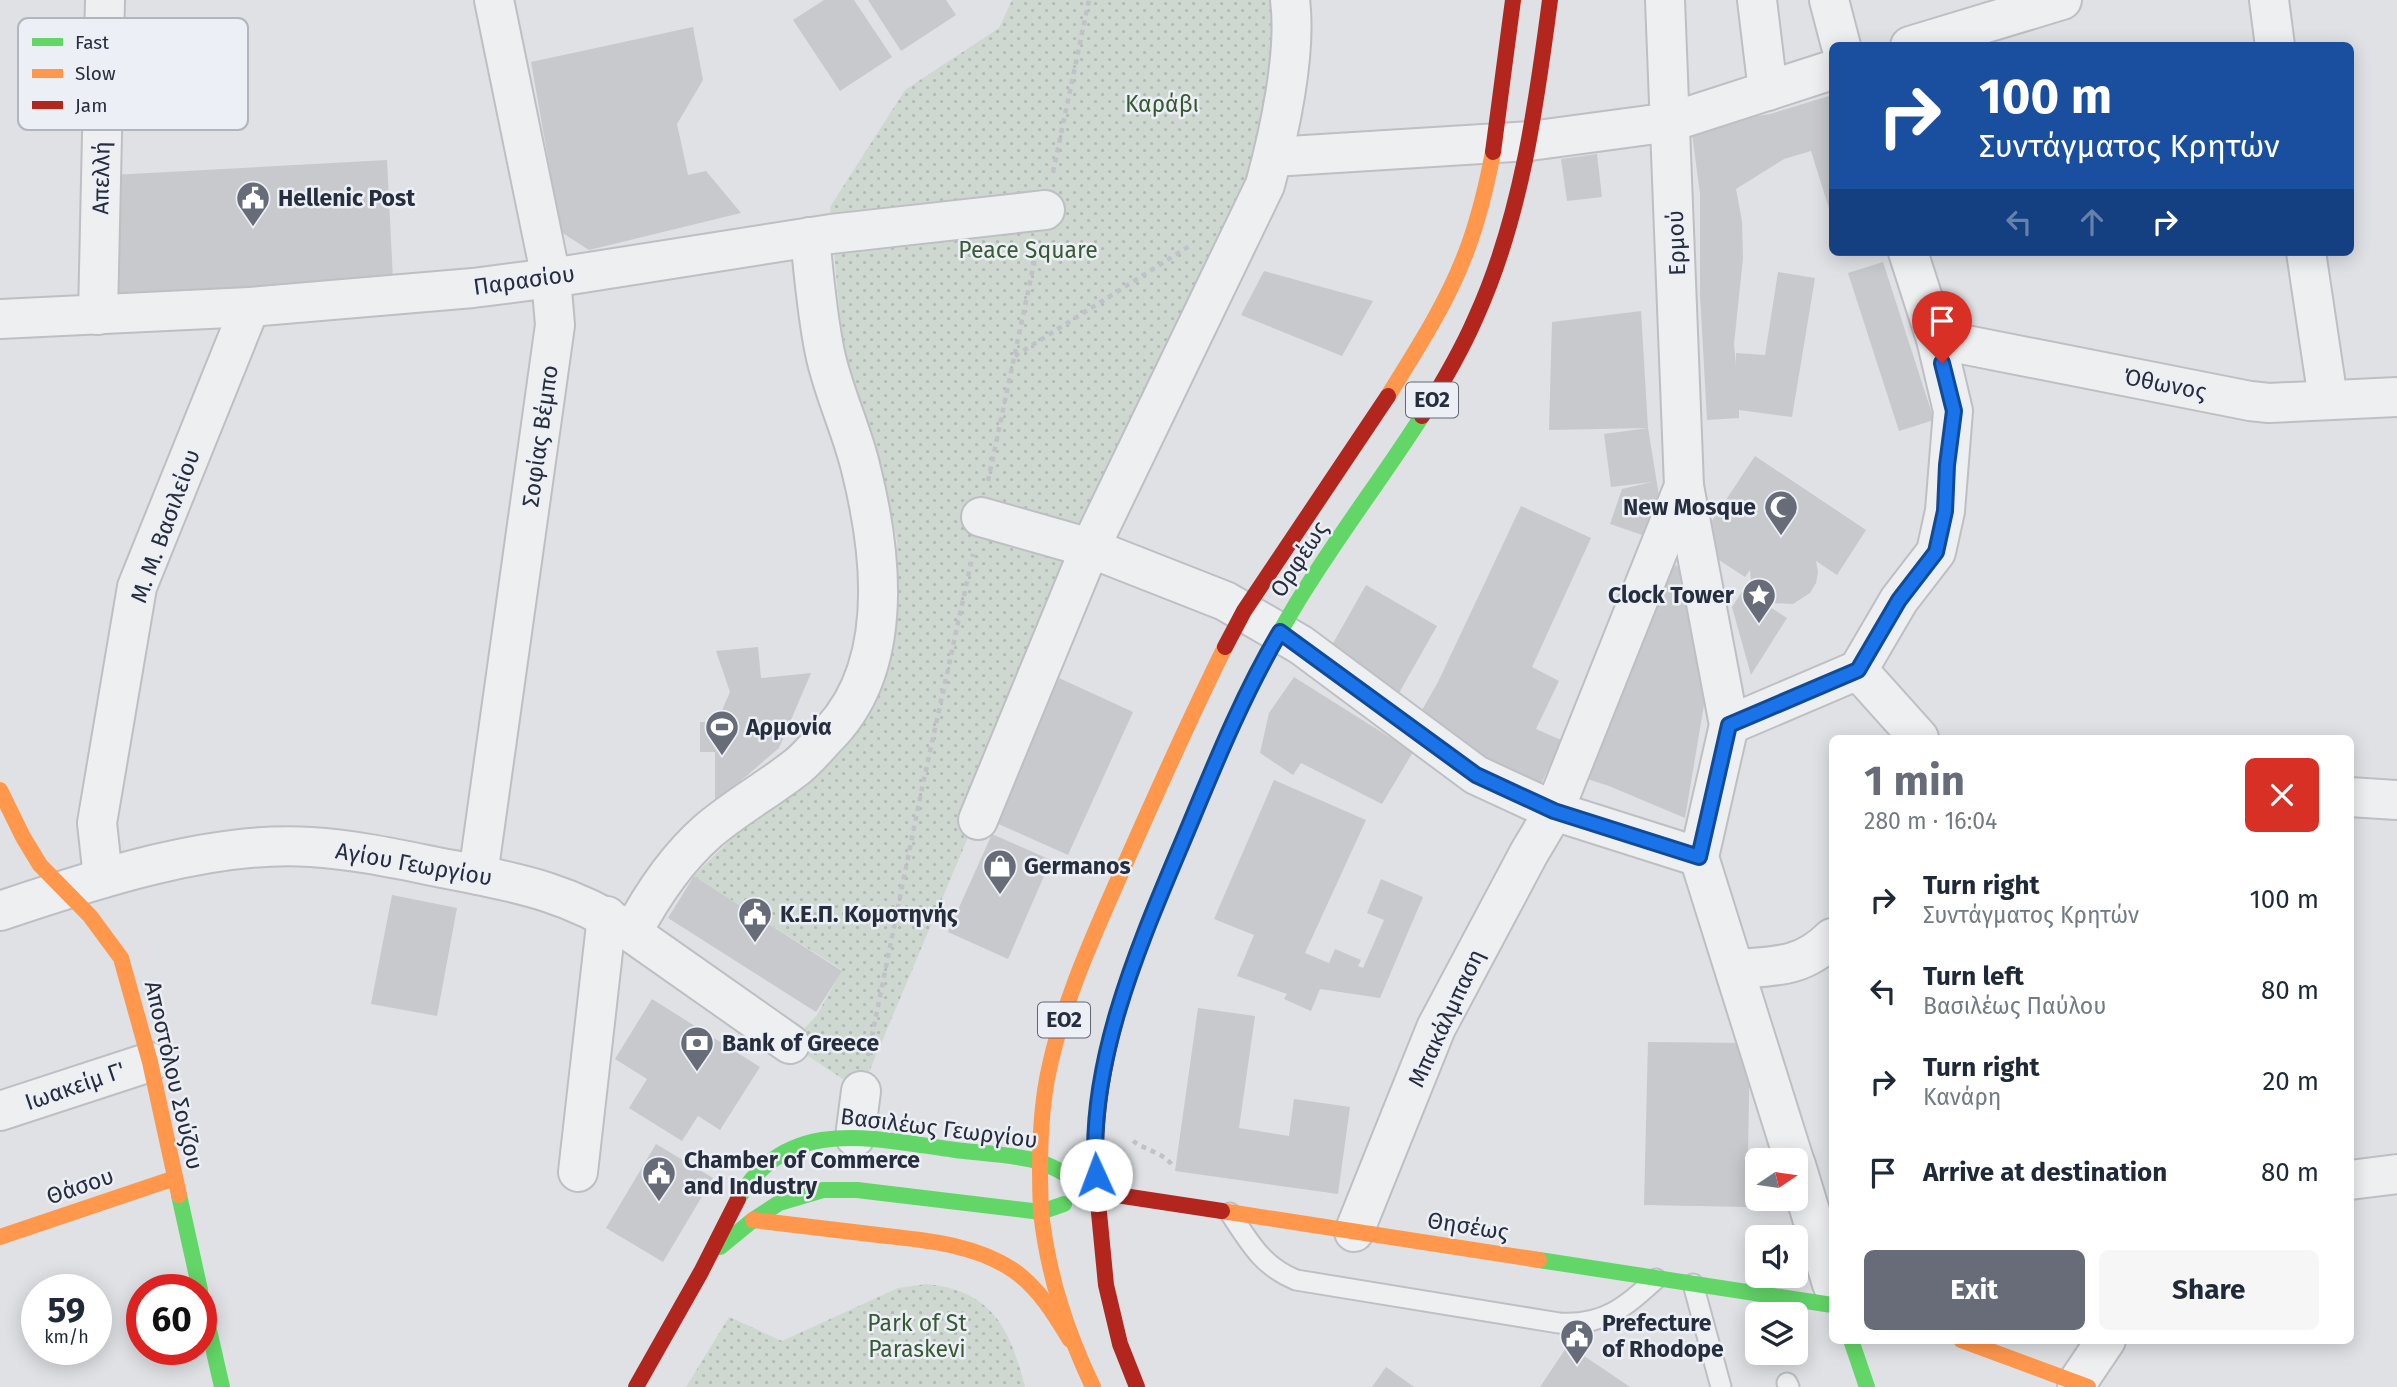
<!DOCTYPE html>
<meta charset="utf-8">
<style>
:root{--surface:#fff;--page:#f6f6f7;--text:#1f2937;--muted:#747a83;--accent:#676c78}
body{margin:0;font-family:"Fira Sans",sans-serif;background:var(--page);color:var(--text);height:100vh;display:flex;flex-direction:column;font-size:26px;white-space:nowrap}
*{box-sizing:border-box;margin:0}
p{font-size:23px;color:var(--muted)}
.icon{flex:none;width:38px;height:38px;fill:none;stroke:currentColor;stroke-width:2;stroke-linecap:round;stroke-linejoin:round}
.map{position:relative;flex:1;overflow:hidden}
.sheet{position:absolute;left:1829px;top:735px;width:525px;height:609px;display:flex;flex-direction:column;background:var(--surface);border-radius:10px;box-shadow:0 4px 18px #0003}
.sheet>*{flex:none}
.banner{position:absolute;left:1829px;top:42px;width:525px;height:214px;border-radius:10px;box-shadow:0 4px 18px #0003;background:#1a4fa0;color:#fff;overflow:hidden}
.needle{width:46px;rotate:77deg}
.fabs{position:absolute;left:1745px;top:1148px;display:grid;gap:14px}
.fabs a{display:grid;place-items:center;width:63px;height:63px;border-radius:10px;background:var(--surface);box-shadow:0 4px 18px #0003;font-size:35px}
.speed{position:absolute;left:21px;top:1274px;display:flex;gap:14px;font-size:35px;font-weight:700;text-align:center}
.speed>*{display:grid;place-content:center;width:91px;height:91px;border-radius:50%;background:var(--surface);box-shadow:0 4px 18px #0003;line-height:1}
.speed small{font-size:18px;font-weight:400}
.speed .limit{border:10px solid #d22;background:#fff;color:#111}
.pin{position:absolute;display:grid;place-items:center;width:60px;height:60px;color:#fff;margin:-72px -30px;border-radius:50% 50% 50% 0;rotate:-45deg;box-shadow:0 0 7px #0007}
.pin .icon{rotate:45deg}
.me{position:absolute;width:77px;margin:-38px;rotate:358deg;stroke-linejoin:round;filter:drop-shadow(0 0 5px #0008)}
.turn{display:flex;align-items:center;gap:24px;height:147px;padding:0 35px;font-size:32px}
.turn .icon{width:91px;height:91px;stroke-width:2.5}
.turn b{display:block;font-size:49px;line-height:60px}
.lanes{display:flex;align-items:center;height:66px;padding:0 35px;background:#0003;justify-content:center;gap:35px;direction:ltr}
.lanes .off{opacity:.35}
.round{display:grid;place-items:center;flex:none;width:74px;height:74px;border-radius:10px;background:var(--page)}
.summary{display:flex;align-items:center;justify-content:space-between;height:119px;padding:0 35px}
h1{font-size:42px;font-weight:700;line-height:52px;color:var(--accent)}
.action{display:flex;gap:14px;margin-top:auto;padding:14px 35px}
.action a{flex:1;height:80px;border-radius:10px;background:var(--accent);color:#fff;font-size:28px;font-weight:700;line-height:80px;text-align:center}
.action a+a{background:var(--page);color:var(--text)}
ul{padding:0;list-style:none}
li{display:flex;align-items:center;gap:21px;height:91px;padding:0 35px}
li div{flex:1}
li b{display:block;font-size:26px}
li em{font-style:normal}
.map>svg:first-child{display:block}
</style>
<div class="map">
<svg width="2397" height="1387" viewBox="0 0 2397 1387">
<defs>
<pattern id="green-dots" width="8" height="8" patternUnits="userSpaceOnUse" patternTransform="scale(1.75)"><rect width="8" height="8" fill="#ced8d0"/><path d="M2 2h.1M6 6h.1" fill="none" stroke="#b1bab4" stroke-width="1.8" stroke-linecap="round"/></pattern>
</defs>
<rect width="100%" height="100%" fill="#dfe1e5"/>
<!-- green -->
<g fill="url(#green-dots)">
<path d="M 1012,0 L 1276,0 L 1278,152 L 1090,548 L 861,1091 L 790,1044 L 817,1015 L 842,970 L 694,876 L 734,836 L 825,757 L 895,609 L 897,541 L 882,472 L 851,392 L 843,350 L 830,207 L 905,90 L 999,28 Z"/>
<path d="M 927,1284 C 993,1291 1010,1329 1025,1387 L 686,1387 L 729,1317 L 782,1341 L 898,1288 Z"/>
</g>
<!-- building -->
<g fill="#c7c9cd">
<path d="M 824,0 L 854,0 L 892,57 L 840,91 L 793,20 Z"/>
<path d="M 868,0 L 946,0 L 956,15 L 901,51 Z"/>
<path d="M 693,27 L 703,80 L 677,124 L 688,175 L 706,171 L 741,213 L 589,250 L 561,232 L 531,62 Z"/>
<path d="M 1829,96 L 1832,106 L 1832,218 L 1811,151 L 1784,159 L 1736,189 L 1742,221 L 1743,258 L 1734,344 L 1736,365 L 1736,353 L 1765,355 L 1778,272 L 1815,278 L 1792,417 L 1739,410 L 1739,418 L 1707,420 L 1700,295 L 1700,194 L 1691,126 L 1770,114 Z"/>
<path d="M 1597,154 L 1602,197 L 1567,201 L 1561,159 Z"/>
<path d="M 387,160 L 393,280 L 119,295 L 112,175 Z"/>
<path d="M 1883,262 L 1934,420 L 1899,431 L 1848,273 Z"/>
<path d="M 1264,271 L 1373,301 L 1342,356 L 1241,315 Z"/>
<path d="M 1641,311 L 1648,428 L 1660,502 L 1648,537 L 1610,524 L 1622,489 L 1652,482 L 1611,487 L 1604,434 L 1648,428 L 1549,430 L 1552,322 Z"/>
<path d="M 1755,456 L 1866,530 L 1837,575 L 1816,561 L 1818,572 L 1816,583 L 1810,593 L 1793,604 L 1771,603 L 1762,598 L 1751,581 L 1750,570 L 1745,577 L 1696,545 Z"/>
<path d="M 1521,506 L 1591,538 L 1532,667 L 1559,681 L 1536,729 L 1561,740 L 1539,789 L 1503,773 L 1422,710 L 1438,682 Z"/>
<path d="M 1669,563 L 1685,569 L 1705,699 L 1685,818 L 1609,786 L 1578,776 Z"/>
<path d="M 1366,585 L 1437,626 L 1399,693 L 1328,652 Z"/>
<path d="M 1743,590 L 1787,618 L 1751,675 L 1732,607 Z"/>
<path d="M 758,647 L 761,678 L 811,673 L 779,748 L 715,803 L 715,752 L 700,752 L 700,722 L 717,722 L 730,692 L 716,651 Z"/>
<path d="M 1294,677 L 1413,752 L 1382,804 L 1301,763 L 1293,775 L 1260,753 L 1269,713 Z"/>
<path d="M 1059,678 L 1133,712 L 1068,855 L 994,822 Z"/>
<path d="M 1274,780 L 1366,820 L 1305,953 L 1329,963 L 1335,949 L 1361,960 L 1358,966 L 1363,968 L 1384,920 L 1367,913 L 1381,879 L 1423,897 L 1380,998 L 1320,989 L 1311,1011 L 1284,999 L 1287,994 L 1237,976 L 1254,935 L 1214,919 Z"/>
<path d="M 992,834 L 1051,860 L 1008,959 L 948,932 Z"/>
<path d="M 694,876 L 842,971 L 816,1012 L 668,918 Z"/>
<path d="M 392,895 L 457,908 L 437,1016 L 371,1004 Z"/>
<path d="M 652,999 L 760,1067 L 720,1130 L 698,1116 L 682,1141 L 629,1108 L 647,1079 L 615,1059 Z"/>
<path d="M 1198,1008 L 1255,1016 L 1239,1128 L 1289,1136 L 1294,1099 L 1350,1107 L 1338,1194 L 1175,1171 Z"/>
<path d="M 1648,1042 L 1750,1043 L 1747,1207 L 1644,1205 Z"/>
<path d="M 656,1144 L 713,1178 L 663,1262 L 606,1228 Z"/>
<path d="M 1568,1345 L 1630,1387 L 1540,1387 Z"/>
<path d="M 1386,1367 L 1414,1387 L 1372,1387 Z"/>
</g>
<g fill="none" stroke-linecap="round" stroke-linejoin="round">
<!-- lane casing -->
<g stroke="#bdbfc3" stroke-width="23">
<g id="lane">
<path d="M 1230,1213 C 1250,1243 1262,1266 1296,1280 L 1559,1323 C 1604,1326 1625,1307 1656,1279"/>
<path d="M 1693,1284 L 1721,1387"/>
<path d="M 1787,1383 L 1789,1387"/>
</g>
</g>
<!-- street casing -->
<g stroke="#bdbfc3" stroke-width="42">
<g id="street">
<path d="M 1757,0 L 1768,91"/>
<path d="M 1829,0 L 1841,46"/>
<path d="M 2269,0 L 2275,46"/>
<path d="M 1910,46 L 2062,0"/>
<path d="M 1273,157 L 1530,141 L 1671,122 L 1832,70"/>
<path d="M 2306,252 L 2328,399"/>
<path d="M 98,315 L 105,0"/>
<path d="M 0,319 L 250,307 L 473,288 L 551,278 L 831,234 L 1045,210"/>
<path d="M 1936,339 L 2250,401 L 2269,403 L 2397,397"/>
<path d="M 1684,486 L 1729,725 L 1699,857 L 1794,1160"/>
<path d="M 981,517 L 1090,548 L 1225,601 L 1301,645 L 1476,775 L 1554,811 L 1699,857"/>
<path d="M 1858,670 L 1919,738"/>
<path d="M 1729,725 L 1858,670 L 1899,600 L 1936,552 L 1945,511 L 1953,411 L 1936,339 L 1908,252"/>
<path d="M 2350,797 L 2397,800"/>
<path d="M 978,820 L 1090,548 L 1265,185 C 1279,134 1297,53 1290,0"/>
<path d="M 478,875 L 555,325 L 551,278 L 494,0"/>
<path d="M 103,878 L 97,823 L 137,587 L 250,307"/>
<path d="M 0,911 C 92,880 213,840 311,847 C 359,850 406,861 453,870 C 521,883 573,894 632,933 L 790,1044"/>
<path d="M 632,933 C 652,895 675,860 708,831 C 736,807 769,789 798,766 C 810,756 820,743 831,732 C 895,663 882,553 861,469 C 852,430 833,392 825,353 C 817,315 814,276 810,237"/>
<path d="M 1735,969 C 1775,966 1802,968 1832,938"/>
<path d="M 0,1111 L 150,1062"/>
<path d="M 855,1137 L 861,1091"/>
<path d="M 1796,1165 L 1832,1284"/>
<path d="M 578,1172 L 607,916"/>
<path d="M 2350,1180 L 2397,1174"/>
<path d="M 1354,1232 L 1436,1028 L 1529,853 L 1554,811 L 1684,486 L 1665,0"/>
<path d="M 2077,1383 L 2106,1340"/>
</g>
</g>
<!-- path -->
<g stroke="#c1c2c7" stroke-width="4.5" stroke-dasharray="5 5" stroke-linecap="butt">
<path d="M 1053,172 L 1089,0"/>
<path d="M 1015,356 L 1191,245"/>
<path d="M 988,481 L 1037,249"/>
<path d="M 868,1056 L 921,793 L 973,554"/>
<path d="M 1133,1141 C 1145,1150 1164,1153 1172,1165"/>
</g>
<!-- lane -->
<use href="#lane" stroke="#eeeff1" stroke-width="19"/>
<!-- street -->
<use href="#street" stroke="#eeeff1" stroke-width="38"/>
<!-- fast -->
<g stroke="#63d668" stroke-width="16">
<path d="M 1176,857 C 1211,773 1246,689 1292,611 C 1332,543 1380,482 1422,416"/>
<path d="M 179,1195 L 200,1290"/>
<path d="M 738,1199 C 788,1114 874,1139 955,1150 C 977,1153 1021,1155 1040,1162 C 1060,1169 1079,1182 1097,1192"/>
<path d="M 720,1247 L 753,1220 L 779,1203 L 823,1190 L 857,1190 L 1041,1212 L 1064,1204"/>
<path d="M 1539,1260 L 1832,1305"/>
<path d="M 201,1295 L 222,1387"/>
<path d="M 1851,1340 L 1867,1387"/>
</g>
<!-- slow -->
<g stroke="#ff974d" stroke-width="16">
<path d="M 1388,396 C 1415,352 1444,308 1463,260 C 1477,226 1486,189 1493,152"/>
<path d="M 0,790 L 23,837 L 40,865 L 90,916 L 121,958 L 150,1062 L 179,1195"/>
<path d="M 1222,1211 L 1539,1260"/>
<path d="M 1041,1212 C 1048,1275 1066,1330 1093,1387"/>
<path d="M 1041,1212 C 1039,1168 1039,1123 1047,1079 C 1062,1001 1097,928 1129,855 C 1160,785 1191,716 1225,647"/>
<path d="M 753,1220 C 792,1225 831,1229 870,1234 C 918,1240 971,1242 1013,1270 C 1038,1287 1055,1315 1070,1340"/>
<path d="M 0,1237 L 175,1178"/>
<path d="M 1961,1340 L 2088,1387"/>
</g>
<!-- jam -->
<g stroke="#b3261e" stroke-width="16">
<path d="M 1493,152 L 1513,0"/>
<path d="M 1422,416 C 1442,384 1461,352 1476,317 C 1521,218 1536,107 1550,0"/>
<path d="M 1225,647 L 1244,611 L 1388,396"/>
<path d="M 1097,1192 C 1087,1074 1131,963 1176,857"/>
<path d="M 636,1387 L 701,1272 L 738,1199"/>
<path d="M 1137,1387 L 1120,1344 L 1106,1285 L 1097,1192 L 1222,1211"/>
</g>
</g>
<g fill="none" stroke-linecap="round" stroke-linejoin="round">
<!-- route casing -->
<g stroke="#114b97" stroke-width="18">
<path id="route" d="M 1096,1175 C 1087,1056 1145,932 1190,824 C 1217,759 1244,693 1280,632 L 1476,775 L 1554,811 L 1699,857 L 1729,725 L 1858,670 L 1899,600 L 1936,552 L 1945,511 L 1947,465 L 1954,411 L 1942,363"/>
</g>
<!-- route -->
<use href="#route" stroke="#1a73e8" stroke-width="12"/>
</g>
<!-- icons -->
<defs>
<g id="civic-pin" transform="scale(1.75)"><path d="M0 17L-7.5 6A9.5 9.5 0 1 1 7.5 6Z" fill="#676c78" stroke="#eceff5"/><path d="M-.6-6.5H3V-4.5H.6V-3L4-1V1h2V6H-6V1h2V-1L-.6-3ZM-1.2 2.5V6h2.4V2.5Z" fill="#fff"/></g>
<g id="mosque-pin" transform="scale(1.75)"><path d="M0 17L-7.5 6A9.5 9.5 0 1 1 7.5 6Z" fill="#676c78" stroke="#eceff5"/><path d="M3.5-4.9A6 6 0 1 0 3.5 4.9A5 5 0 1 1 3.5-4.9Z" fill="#fff"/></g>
<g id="sight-pin" transform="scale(1.75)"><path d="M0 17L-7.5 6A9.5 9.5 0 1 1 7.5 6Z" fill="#676c78" stroke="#eceff5"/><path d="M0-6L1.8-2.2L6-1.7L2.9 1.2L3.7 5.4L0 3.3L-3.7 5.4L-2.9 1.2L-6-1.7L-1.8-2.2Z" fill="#fff"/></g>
<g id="stadium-pin" transform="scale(1.75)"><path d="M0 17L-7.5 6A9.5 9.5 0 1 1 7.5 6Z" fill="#676c78" stroke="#eceff5"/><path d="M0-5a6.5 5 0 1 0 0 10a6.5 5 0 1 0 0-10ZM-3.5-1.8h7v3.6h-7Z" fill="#fff"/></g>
<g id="shop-pin" transform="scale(1.75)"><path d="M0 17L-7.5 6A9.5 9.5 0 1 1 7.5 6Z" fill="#676c78" stroke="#eceff5"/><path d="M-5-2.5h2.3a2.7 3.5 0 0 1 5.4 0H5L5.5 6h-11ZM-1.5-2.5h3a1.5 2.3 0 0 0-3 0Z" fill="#fff"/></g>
<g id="bank-pin" transform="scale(1.75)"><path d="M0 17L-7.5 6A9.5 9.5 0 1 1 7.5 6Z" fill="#676c78" stroke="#eceff5"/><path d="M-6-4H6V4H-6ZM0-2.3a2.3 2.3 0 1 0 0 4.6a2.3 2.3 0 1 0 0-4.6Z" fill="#fff"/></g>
</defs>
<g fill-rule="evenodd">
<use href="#civic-pin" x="253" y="198"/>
<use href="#mosque-pin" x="1781" y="507"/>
<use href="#sight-pin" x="1759" y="595"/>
<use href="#stadium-pin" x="722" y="727"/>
<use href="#shop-pin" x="1000" y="866"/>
<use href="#civic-pin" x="755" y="914"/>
<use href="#bank-pin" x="697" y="1043"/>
<use href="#civic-pin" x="659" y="1173"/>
<use href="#civic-pin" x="1577" y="1336"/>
</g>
<g text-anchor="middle" stroke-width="5" stroke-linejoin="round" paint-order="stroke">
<!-- shield labels -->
<g fill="#eceff5" stroke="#616774" stroke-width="2">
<rect x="1406" y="382.5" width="52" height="35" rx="5"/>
<rect x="1038" y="1002.5" width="52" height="35" rx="5"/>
</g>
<g font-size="21" font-weight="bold" fill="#262d3d">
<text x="1432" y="407">ΕΟ2</text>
<text x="1064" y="1027">ΕΟ2</text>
</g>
<!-- park labels -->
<g font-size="23" fill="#375933" stroke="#eceff5">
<text x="1162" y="112">Καράβι</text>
<text x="1028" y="258">Peace Square</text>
<text x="917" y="1331">Park of St<tspan x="917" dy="26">Paraskevi</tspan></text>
</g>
<!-- street labels -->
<g font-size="23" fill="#262d3d" stroke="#eceff5">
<text transform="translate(101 178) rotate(-89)" y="8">Απελλή</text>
<text transform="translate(1676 243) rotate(-92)" y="8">Ερμού</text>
<text transform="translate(524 280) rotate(-8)" y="8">Παρασίου</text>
<text transform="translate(2165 384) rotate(11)" y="8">Όθωνος</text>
<text transform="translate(540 436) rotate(-82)" y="8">Σοφίας Βέμπο</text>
<text transform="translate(165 526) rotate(-70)" y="8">Μ. Μ. Βασιλείου</text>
<text transform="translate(1299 559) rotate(-57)" y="8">Ορφέως</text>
<text transform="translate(414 864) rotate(10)" y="8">Αγίου Γεωργίου</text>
<text transform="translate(1446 1018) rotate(-65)" y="8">Μπακάλμπαση</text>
<text transform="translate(174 1075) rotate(77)" y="8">Αποστόλου Σούζου</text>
<text transform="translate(75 1086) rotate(-19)" y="8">Ιωακείμ Γ'</text>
<text transform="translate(939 1128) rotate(7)" y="8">Βασιλέως Γεωργίου</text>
<text transform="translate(80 1186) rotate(-19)" y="8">Θάσου</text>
<text transform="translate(1468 1226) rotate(9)" y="8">Θησέως</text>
</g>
<!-- poi labels -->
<g font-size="23" font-weight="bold" fill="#262d3d" stroke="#eceff5" text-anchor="start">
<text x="278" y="206">Hellenic Post</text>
<text x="1756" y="515" text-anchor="end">New Mosque</text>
<text x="1734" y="603" text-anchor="end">Clock Tower</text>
<text x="746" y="735">Αρμονία</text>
<text x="1024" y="874">Germanos</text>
<text x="780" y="922">Κ.Ε.Π. Κομοτηνής</text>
<text x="722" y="1051">Bank of Greece</text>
<text x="684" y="1168">Chamber of Commerce<tspan x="684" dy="26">and Industry</tspan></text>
<text x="1602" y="1331">Prefecture<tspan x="1602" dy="26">of Rhodope</tspan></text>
</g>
</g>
<!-- legend -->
<rect x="18" y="18" width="230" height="112" rx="10" fill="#eceff5" stroke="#b1b5be" stroke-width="2"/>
<rect x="32" y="38" width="31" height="8" fill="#63d668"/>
<rect x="32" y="69" width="31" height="9" fill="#ff974d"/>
<rect x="32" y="101" width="31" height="8" fill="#b3261e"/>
<g font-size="19" fill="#262d3d">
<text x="75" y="49">Fast</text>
<text x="75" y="80">Slow</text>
<text x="75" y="112">Jam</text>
</g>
</svg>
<div class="fabs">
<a><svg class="needle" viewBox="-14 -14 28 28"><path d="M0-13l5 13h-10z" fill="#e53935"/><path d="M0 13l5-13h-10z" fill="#747a83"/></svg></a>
<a><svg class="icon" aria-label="sound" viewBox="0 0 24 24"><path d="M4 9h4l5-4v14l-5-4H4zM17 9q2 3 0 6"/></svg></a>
<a><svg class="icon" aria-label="layers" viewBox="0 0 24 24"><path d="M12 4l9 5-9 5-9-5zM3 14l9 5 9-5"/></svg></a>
</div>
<div class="speed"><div>59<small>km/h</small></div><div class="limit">60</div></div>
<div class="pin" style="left:1942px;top:363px;background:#d93025"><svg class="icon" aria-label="arrive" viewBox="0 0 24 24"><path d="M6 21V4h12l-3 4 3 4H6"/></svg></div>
<svg class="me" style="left:1096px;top:1175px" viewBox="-20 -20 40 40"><circle r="19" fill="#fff"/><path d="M0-13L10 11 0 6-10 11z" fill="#1a73e8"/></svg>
<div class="banner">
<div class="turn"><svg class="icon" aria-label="right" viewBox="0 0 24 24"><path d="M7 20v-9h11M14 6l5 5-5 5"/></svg><div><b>100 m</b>Συντάγματος Κρητών</div></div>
<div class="lanes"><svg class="icon off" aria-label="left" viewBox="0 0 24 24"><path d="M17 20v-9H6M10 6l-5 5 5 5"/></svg><svg class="icon off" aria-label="ahead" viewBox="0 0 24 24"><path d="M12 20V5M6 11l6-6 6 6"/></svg><svg class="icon" aria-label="right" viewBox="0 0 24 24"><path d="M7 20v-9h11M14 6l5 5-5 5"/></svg></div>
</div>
<section class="sheet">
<div class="summary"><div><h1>1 min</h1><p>280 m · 16:04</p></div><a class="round" style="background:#d93025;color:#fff"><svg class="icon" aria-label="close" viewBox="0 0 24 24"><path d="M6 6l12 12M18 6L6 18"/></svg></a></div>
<ul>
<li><svg class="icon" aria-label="right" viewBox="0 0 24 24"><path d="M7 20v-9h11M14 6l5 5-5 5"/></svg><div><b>Turn right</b><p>Συντάγματος Κρητών</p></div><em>100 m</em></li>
<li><svg class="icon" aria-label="left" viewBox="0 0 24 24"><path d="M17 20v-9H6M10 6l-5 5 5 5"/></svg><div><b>Turn left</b><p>Βασιλέως Παύλου</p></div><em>80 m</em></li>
<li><svg class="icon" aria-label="right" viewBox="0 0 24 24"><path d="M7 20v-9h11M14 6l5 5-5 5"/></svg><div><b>Turn right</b><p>Κανάρη</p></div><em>20 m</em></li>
<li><svg class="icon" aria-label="arrive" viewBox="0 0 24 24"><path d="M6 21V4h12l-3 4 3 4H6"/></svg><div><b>Arrive at destination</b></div><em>80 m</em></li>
</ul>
<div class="action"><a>Exit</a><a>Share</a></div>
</section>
</div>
